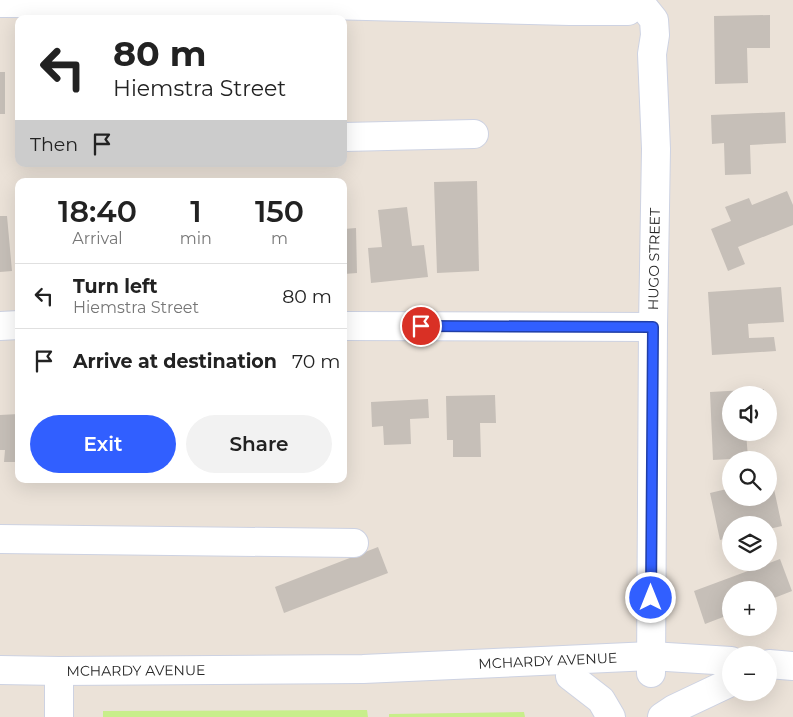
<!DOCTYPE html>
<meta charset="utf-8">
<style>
:root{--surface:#fff;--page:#f2f2f2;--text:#222;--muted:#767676;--line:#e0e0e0;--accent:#315fff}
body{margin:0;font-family:Montserrat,sans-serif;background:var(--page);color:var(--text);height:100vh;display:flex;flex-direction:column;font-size:19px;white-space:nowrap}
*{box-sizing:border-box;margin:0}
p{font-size:16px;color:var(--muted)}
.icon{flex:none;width:28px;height:28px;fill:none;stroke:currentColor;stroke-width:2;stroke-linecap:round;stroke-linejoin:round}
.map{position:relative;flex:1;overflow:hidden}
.drawer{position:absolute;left:15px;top:178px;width:332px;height:305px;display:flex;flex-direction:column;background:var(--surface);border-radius:10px;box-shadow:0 5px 20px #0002}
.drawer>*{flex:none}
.hud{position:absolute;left:15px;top:15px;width:332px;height:152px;border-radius:10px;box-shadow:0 5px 20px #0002;background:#fff;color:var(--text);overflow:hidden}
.buttons{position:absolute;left:722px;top:386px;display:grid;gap:10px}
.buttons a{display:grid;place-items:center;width:55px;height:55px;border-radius:50%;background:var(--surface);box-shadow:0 5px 20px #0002;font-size:25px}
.pin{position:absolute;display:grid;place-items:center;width:42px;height:42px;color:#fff;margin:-21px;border:2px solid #fff;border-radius:50%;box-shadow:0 1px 5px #0007}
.me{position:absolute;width:55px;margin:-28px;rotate:0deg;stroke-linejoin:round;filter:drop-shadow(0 0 4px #0008)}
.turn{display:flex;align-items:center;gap:18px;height:105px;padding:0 15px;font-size:22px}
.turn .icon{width:65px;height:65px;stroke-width:2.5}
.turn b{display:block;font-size:35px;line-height:42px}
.then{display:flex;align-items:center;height:48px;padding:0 15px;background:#0003;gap:10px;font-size:19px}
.eta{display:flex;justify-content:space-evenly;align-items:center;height:85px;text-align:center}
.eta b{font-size:30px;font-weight:600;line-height:35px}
.button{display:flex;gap:10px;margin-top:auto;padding:10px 15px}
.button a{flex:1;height:58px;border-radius:30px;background:var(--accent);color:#fff;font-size:20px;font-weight:600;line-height:58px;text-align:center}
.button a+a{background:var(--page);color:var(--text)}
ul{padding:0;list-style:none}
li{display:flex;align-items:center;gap:15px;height:65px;padding:0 15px;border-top:1px solid var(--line)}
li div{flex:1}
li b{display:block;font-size:19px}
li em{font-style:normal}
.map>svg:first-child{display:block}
</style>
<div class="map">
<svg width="793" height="717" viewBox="0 0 793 717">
<rect width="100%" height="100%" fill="#ebe2d8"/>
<!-- pitch -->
<g fill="#c8ee8b">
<path d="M 367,710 L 368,717 L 103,717 L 103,711 Z"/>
<path d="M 524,712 L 525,717 L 389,717 L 389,714 Z"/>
</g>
<!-- building -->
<g fill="#c6bfb8">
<path d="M 770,15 L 770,48 L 747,48 L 748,83 L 715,84 L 714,16 Z"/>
<rect x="0" y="72" width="5" height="42"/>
<path d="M 785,112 L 786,143 L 750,145 L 751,174 L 725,175 L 724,143 L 712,144 L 711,115 Z"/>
<path d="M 477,181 L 479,271 L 437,273 L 434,182 Z"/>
<path d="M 787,191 L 793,205 L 793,225 L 738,247 L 745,264 L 728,271 L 711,229 L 731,221 L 725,207 L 749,198 L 752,205 Z"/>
<path d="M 407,207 L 412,246 L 424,245 L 428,277 L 371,283 L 368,248 L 382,247 L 378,210 Z"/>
<path d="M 0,216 L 7,216 L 12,271 L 0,272 Z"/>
<path d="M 356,228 L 357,273 L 344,274 L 344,229 Z"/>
<path d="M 781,287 L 784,322 L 748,324 L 749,338 L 774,337 L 776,351 L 712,355 L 708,292 Z"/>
<path d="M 764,389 L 764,395 L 731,395 L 731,432 L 746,432 L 748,458 L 713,460 L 710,392 Z"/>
<path d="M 495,395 L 496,423 L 480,423 L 481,457 L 453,457 L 453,440 L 447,440 L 446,396 Z"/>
<path d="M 428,399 L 429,418 L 410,419 L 411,444 L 384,445 L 383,426 L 372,427 L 371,402 Z"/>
<path d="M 19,414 L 19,462 L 4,462 L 5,450 L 0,450 L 0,415 Z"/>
<path d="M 769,480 L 772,480 L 782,526 L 769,529 L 769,525 L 731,525 L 731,537 L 720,540 L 710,493 L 731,488 L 731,498 L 769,498 Z"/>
<path d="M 378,547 L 388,573 L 284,613 L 275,587 Z"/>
<path d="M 780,559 L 792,591 L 769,600 L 769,590 L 731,590 L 731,614 L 705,624 L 694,591 Z"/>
</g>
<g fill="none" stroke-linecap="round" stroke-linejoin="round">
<!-- minor casing -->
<g stroke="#cdd2e2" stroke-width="30">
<g id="minor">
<path d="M 0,3 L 284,4 L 570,11 L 628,11"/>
<path d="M 646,10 L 654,20 L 655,35 L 652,54 L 656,149 L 653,327 L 651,673"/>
<path d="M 344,137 L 474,134"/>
<path d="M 0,326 L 19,325"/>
<path d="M 344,326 L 653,327"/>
<path d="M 0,539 L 354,543"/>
<path d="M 769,664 L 793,666"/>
<path id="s1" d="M 0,670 L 59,671 L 363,669 L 651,656 L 731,661"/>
<path d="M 570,676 L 601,700 L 611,717"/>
<path d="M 59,717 L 59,671"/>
<path d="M 662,717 L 674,709 L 731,682"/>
</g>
</g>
<!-- minor -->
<use href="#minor" stroke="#fff" stroke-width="28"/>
</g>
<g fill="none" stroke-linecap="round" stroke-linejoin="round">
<!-- route casing -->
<g stroke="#203ea6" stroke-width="12">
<path id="route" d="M 421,326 L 653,327 L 651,598"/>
</g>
<!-- route -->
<use href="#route" stroke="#315fff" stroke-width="9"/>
</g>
<g text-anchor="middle" stroke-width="4" stroke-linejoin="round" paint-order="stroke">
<!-- street labels -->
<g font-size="14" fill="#272727" stroke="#fff">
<text transform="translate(654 259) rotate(-89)" y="5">HUGO STREET</text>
<text dy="5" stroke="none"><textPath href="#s1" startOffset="548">MCHARDY AVENUE</textPath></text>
<text dy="5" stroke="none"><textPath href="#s1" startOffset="136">MCHARDY AVENUE</textPath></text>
</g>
</g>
</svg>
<div class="buttons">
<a><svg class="icon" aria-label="sound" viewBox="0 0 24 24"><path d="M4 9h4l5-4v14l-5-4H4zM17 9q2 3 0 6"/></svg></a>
<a><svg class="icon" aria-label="search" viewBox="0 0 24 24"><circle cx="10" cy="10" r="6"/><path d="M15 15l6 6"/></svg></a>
<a><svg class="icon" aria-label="layers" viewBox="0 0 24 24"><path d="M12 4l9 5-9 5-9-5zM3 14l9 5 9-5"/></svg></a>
<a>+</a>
<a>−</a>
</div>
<div class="pin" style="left:421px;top:326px;background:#d93025"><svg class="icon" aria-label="arrive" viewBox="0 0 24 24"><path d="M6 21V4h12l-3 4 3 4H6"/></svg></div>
<svg class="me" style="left:651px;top:598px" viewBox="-20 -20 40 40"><circle r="17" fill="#315fff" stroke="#fff" stroke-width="3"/><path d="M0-11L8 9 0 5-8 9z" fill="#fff"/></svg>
<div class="hud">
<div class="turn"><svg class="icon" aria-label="left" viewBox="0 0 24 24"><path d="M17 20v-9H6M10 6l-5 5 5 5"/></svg><div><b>80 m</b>Hiemstra Street</div></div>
<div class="then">Then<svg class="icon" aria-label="arrive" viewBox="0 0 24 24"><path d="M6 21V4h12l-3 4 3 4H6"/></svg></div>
</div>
<section class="drawer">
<div class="eta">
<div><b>18:40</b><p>Arrival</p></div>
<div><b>1</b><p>min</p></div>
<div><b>150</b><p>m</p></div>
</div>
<ul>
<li><svg class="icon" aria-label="left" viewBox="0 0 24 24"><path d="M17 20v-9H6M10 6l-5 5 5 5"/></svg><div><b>Turn left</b><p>Hiemstra Street</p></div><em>80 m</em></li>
<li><svg class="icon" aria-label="arrive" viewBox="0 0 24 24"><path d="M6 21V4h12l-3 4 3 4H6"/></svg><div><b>Arrive at destination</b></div><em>70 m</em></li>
</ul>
<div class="button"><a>Exit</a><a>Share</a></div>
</section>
</div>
